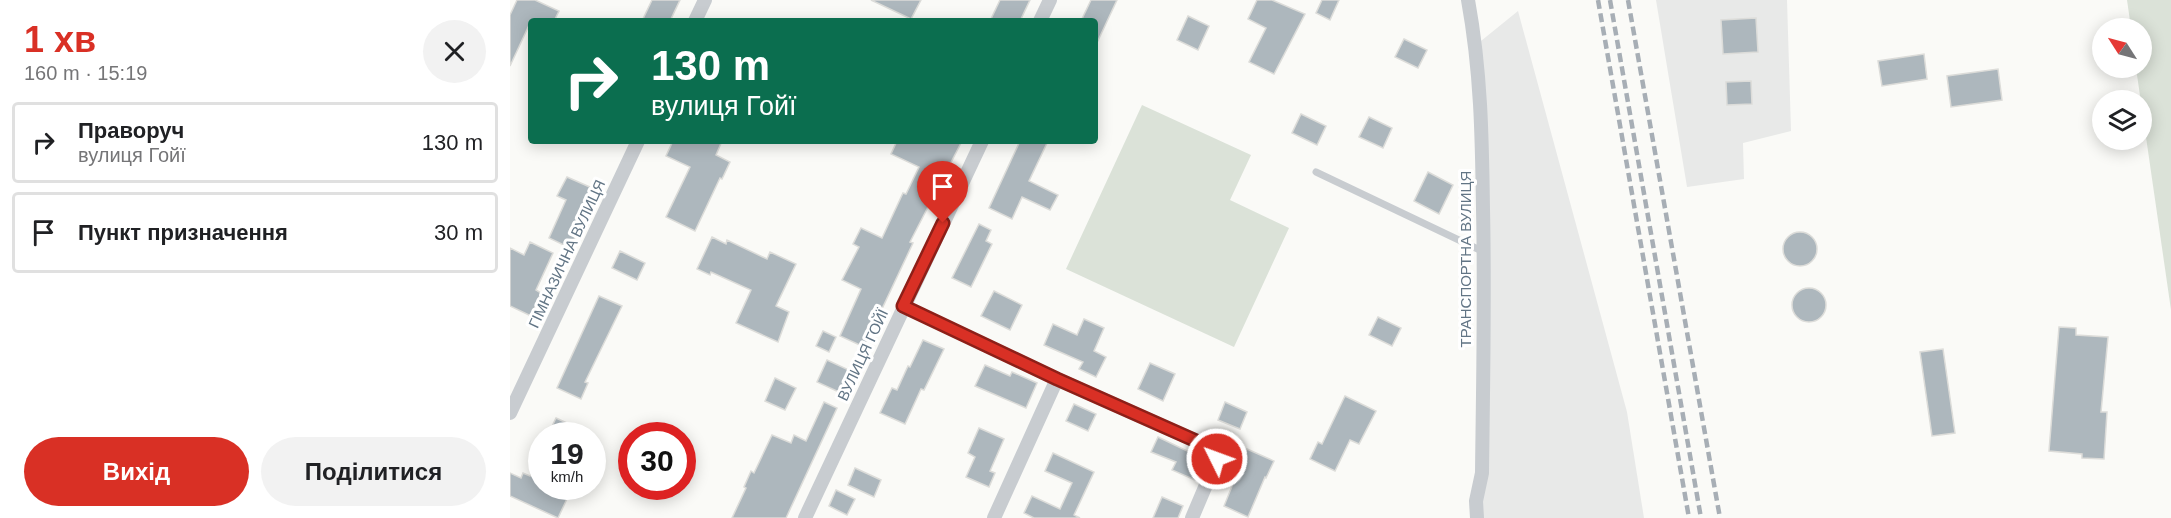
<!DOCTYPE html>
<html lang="uk">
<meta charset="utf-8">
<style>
:root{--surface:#fff;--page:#f2f2f2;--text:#202124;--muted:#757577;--line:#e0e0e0;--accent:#d93025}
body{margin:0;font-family:Arial,sans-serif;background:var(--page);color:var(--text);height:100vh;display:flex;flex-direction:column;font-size:22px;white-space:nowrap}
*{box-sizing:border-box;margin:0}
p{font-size:20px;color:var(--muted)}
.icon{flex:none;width:33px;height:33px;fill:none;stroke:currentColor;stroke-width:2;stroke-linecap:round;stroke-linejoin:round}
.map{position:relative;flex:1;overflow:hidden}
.side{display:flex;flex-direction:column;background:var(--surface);width:510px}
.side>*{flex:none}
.hud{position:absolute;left:18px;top:18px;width:570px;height:126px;border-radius:6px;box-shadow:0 3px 15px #0003;background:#0b6e4f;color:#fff;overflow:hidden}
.needle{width:39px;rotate:306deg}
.buttons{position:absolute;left:1582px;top:18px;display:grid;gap:12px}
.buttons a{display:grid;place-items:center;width:60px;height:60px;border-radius:50%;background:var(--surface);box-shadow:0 3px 15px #0003;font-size:30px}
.speed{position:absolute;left:18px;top:422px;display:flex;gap:12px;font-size:30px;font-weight:700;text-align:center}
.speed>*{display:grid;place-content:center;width:78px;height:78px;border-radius:50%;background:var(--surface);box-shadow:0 3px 15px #0003;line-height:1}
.speed small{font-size:15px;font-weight:400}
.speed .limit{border:9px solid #d22;background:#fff;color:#111}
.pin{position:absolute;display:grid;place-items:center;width:51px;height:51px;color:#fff;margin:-62px -26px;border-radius:50% 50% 50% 0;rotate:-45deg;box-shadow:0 0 6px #0007}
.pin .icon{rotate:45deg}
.me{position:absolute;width:66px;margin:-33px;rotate:312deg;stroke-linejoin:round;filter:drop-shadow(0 0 4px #0008)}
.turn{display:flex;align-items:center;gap:21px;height:126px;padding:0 24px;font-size:27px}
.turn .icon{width:78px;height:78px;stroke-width:2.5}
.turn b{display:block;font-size:42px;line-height:51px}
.round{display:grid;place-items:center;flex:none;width:63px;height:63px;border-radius:32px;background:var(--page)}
.headline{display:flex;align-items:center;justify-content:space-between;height:102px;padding:0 24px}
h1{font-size:36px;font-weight:700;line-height:45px;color:var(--accent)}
.cta{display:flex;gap:12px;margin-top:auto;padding:12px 24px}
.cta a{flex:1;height:69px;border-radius:36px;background:var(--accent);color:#fff;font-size:24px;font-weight:700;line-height:69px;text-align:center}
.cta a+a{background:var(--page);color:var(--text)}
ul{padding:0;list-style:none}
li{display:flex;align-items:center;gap:18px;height:81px;margin:0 12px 9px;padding:0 12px;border:3px solid var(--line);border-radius:6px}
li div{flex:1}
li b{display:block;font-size:22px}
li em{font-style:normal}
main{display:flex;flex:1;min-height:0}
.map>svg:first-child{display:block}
</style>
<main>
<section class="side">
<div class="headline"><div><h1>1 хв</h1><p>160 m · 15:19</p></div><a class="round"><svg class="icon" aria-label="close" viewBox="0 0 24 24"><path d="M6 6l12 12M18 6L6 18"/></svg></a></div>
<ul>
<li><svg class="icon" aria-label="right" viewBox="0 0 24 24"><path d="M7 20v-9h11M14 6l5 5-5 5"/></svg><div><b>Праворуч</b><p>вулиця Гойї</p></div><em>130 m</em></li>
<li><svg class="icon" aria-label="arrive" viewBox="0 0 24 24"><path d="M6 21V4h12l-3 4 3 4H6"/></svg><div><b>Пункт призначення</b></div><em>30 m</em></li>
</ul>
<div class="cta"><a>Вихід</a><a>Поділитися</a></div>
</section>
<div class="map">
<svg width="1661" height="518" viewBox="0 0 1661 518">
<rect width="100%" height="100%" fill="#fafaf7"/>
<!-- built -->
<g fill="#e8e9e8">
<path d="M 1146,0 L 1277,0 L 1281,131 L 1233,143 L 1234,179 L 1177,187 Z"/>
<path d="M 1008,11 L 1117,412 L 1134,518 L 967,518 L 972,473 L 966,45 Z"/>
</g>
<!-- green -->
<g fill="#dbe2d8">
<path d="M 1617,0 L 1661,0 L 1661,310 L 1626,68 L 1632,68 L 1632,28 L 1621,28 Z"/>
<path d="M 632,105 L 741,155 L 720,200 L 779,228 L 724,347 L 556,269 Z"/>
</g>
<!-- building -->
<g fill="#adb7bd" stroke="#dcdcd9" stroke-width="1.5">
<path d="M 7,0 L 25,0 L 49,11 L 44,21 L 21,21 L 0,66 L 0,15 Z"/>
<path d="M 142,0 L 170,0 L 160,21 L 132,21 Z"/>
<path d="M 361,0 L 411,0 L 401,19 Z"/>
<path d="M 490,0 L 520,0 L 510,21 L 480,21 Z"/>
<path d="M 581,0 L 607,0 L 585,47 L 585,21 L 571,21 Z"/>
<path d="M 747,0 L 762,0 L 795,14 L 764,74 L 739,62 L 756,28 L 738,19 Z"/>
<path d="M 812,0 L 829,0 L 820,20 L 806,13 Z"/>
<path d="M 678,16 L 699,26 L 688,50 L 667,40 Z"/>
<path d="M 1246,18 L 1248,52 L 1213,54 L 1211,20 Z"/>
<path d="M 894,39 L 917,50 L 908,68 L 885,57 Z"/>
<path d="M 1414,54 L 1417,79 L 1372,86 L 1368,61 Z"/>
<path d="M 1488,69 L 1492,100 L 1441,107 L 1437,76 Z"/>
<path d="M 1241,81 L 1242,104 L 1217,105 L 1216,82 Z"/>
<path d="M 791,114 L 816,126 L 807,145 L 782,133 Z"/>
<path d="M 859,117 L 882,128 L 873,148 L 849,137 Z"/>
<path d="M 163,141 L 212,141 L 206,155 L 220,162 L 212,179 L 210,178 L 185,231 L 156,217 L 180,167 L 156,156 Z"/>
<path d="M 387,141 L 452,141 L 400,242 L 403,243 L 354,347 L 330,336 L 351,289 L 332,280 L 349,247 L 343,244 L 351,228 L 372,238 L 393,193 L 396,194 L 409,167 L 381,154 Z"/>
<path d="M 510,141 L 538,141 L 519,181 L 548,195 L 540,210 L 512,197 L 502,219 L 479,208 Z"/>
<path d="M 918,172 L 943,185 L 929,214 L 904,201 Z"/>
<path d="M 57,177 L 82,188 L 62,231 L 67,233 L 60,248 L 39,238 L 56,200 L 47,196 Z"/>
<path d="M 469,224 L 481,230 L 476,241 L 482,244 L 461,287 L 442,278 Z"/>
<circle cx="1290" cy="249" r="17"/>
<path d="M 202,237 L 216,244 L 217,240 L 257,259 L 260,252 L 286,264 L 266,306 L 279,312 L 268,342 L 226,323 L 241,290 L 201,272 L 200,275 L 187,269 Z"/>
<path d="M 20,242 L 43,253 L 26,290 L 31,293 L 21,316 L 0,306 L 0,248 L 14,255 Z"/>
<path d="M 110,251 L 135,263 L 127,280 L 102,268 Z"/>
<circle cx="1299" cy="305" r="17"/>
<path d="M 484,291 L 512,305 L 500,330 L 471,316 Z"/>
<path d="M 89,296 L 112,306 L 75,382 L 78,383 L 71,399 L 47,388 Z"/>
<path d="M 868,317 L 891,328 L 882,346 L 859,335 Z"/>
<path d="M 574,319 L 594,328 L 584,351 L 596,357 L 586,377 L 569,369 L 573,362 L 534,345 L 543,324 L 567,335 Z"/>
<path d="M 1549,327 L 1566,328 L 1566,335 L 1598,337 L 1591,412 L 1597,412 L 1594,459 L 1572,458 L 1572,454 L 1539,451 Z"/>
<path d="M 313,331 L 326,337 L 319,352 L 306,346 Z"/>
<path d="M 413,340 L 434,349 L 414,390 L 411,389 L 395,424 L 370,413 L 382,388 L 387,390 L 398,366 L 400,367 Z"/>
<path d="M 1433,349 L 1445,433 L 1422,436 L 1410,352 Z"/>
<path d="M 317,360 L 341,371 L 331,393 L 307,382 Z"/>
<path d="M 640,363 L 665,374 L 653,401 L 628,389 Z"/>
<path d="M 475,365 L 500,376 L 502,372 L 527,383 L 516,408 L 465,386 Z"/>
<path d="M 265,378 L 286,388 L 275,410 L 255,401 Z"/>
<path d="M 835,396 L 866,411 L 849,444 L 840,440 L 825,471 L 800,459 L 808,442 L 812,444 Z"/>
<path d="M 314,402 L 327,408 L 276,518 L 222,518 L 236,488 L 234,487 L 241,471 L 244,473 L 262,435 L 281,443 L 284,435 L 296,441 Z"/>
<path d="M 715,402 L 737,412 L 730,429 L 708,420 Z"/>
<path d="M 564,404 L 586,414 L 578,431 L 556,421 Z"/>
<path d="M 46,418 L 83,435 L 38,435 Z"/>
<path d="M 469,428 L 494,439 L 480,471 L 485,473 L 479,487 L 456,477 L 465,457 L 458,453 Z"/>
<path d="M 648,437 L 694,459 L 685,480 L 662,470 L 666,462 L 641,452 Z"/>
<path d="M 737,449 L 764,461 L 756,478 L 755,477 L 738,517 L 714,506 Z"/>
<path d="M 32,451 L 32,486 L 63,486 L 48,518 L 0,496 L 0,473 L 11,478 L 13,473 L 20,476 Z"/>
<path d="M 543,453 L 584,472 L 564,515 L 570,518 L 524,518 L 514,513 L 522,496 L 550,509 L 562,483 L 535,471 Z"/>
<path d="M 345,468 L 371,480 L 364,497 L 338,485 Z"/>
<path d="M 326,490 L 345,499 L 337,515 L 319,506 Z"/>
<path d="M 652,497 L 673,506 L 668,518 L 643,518 Z"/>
</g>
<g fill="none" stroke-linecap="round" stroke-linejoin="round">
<!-- lane -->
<path stroke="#c8ccd0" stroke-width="7" d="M 806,172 L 974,252"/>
<!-- street -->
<g stroke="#c8ccd0" stroke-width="14">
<path d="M 958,0 C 971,71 972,137 973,209 C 975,297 973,385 972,473 L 966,501 L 967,518"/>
<path d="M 185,21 L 195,0"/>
<path d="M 530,21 L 540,0"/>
<path d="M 393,306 L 547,379 L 702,448 L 706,452 L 707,459 L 682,518"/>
<path d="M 0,413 L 128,141"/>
<path d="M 295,518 L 472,141"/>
<path d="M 484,518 L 547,379"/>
</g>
<!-- rail -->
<g stroke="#a7aeb5" stroke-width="4.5" stroke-dasharray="9 4.5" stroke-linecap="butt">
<path d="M 1088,0 L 1179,518"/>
<path d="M 1100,0 L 1191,518"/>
<path d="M 1118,0 L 1210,518"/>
</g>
</g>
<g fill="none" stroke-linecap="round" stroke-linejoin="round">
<!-- route casing -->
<g stroke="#8d1f18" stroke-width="15">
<path id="route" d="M 433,223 L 393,306 L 547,379 L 702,448 L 706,452 L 707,459"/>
</g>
<!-- route -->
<use href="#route" stroke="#d93025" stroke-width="10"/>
</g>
<g text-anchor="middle" stroke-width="6" stroke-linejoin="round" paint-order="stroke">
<!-- street labels -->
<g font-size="15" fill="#627585" stroke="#fff">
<text transform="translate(57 254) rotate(-65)" y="5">ГІМНАЗИЧНА ВУЛИЦЯ</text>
<text transform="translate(956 259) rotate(-90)" y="5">ТРАНСПОРТНА ВУЛИЦЯ</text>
<text transform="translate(353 355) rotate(-65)" y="5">ВУЛИЦЯ ГОЙЇ</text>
</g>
</g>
</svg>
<div class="buttons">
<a><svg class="needle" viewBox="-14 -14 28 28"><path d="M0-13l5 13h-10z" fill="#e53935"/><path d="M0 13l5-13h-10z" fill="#757577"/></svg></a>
<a><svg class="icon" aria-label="layers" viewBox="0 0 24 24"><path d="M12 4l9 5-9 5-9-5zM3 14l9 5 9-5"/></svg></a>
</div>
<div class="speed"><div>19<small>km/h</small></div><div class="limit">30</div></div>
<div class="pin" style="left:433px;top:223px;background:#d93025"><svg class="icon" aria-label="arrive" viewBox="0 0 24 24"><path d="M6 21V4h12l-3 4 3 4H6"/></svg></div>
<svg class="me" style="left:707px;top:459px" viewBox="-20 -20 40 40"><circle r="17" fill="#d93025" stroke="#fff" stroke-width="3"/><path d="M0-11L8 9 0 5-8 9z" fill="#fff"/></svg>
<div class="hud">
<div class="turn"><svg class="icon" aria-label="right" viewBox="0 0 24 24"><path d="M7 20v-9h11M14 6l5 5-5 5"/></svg><div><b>130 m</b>вулиця Гойї</div></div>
</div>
</div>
</main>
